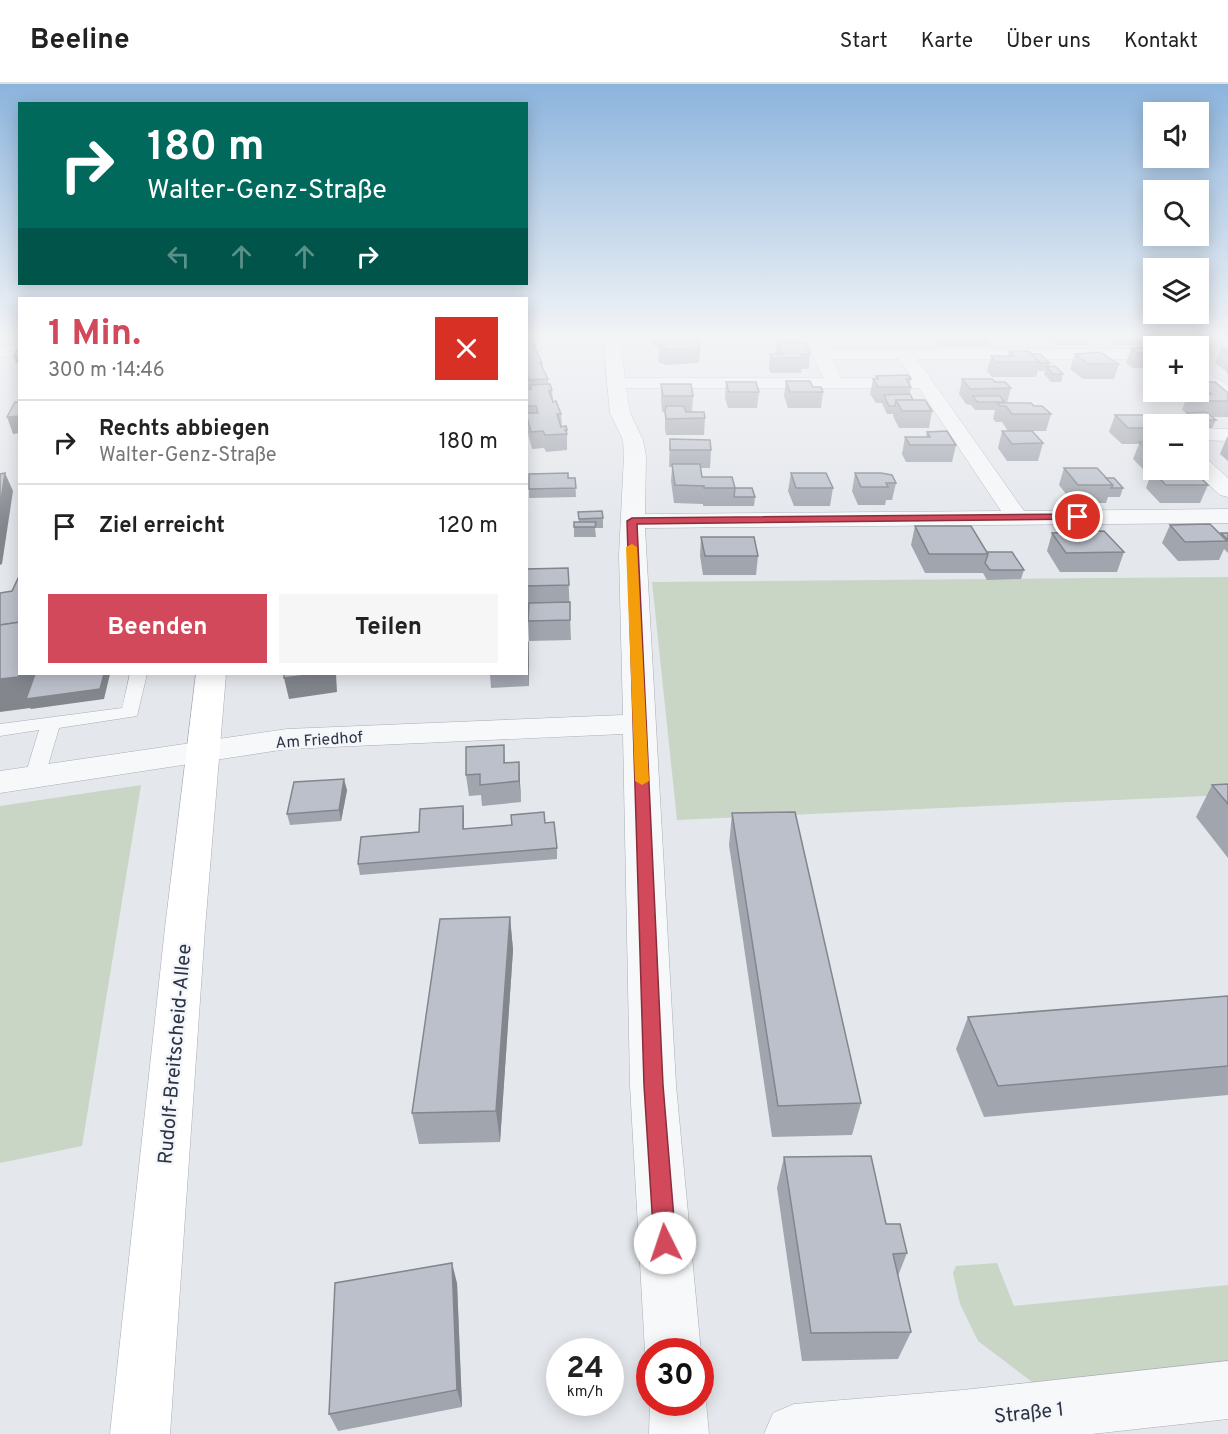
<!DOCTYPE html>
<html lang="de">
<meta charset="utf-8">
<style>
:root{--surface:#fff;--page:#f6f6f6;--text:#222;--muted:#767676;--line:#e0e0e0;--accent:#d1495b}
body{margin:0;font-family:Overpass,sans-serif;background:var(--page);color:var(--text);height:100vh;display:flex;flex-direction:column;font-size:22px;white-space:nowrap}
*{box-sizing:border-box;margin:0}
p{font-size:20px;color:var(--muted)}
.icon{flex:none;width:33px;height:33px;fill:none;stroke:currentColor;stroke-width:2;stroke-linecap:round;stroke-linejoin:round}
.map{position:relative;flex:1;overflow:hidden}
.panel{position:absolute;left:18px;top:213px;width:510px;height:378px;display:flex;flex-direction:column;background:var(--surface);border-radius:0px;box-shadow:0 3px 15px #0003}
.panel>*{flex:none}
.hud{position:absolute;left:18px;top:18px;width:510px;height:183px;border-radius:0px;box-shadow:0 3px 15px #0003;background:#00695c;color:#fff;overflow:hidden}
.tools{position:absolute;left:1143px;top:18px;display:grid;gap:12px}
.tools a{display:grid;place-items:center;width:66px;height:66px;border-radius:0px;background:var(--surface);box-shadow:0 3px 15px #0003;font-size:30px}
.speed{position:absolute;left:546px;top:1254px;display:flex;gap:12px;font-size:30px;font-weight:700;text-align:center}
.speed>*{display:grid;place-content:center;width:78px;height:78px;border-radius:50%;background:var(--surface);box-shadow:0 3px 15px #0003;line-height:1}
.speed small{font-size:15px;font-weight:400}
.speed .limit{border:9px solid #d22;background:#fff;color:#111}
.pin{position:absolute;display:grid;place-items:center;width:51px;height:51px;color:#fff;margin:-26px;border:3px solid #fff;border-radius:50%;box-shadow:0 2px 6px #0007}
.me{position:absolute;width:66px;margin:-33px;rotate:356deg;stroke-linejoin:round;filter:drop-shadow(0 0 4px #0008)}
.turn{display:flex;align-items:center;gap:21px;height:126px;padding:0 30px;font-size:27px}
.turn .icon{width:78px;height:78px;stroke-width:2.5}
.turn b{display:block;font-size:42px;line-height:51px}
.lanes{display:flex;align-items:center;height:57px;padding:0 30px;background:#0003;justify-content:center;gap:30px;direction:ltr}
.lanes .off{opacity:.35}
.round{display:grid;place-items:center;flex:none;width:63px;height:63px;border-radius:0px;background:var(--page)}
.overview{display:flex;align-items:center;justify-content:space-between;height:102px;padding:0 30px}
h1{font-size:36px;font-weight:700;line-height:45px;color:var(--accent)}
.primary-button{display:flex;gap:12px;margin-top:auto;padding:12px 30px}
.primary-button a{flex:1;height:69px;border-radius:0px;background:var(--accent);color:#fff;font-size:24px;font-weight:700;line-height:69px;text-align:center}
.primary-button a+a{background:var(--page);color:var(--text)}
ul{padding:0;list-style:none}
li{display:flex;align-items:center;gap:18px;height:84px;padding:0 30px;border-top:2px solid var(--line)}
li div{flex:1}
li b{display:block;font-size:22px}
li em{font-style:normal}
header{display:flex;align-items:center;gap:36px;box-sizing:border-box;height:84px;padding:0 30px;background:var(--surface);border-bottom:2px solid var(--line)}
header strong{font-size:28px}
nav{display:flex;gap:33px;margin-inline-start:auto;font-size:21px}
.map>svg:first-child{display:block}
</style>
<header>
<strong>Beeline</strong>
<nav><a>Start</a><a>Karte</a><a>Über uns</a><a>Kontakt</a></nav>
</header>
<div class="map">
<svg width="1228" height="1350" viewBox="0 0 1228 1350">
<rect width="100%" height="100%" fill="#e4e7ec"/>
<!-- green -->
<g fill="#c9d6c5">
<path d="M 1228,493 L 1228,711 L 677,736 L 652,498 Z"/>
<path d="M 141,701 L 82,1062 L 0,1079 L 0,722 Z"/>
<path d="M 997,1179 L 1014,1222 L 1228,1201 L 1228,1281 L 1036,1301 L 978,1257 L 960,1220 L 953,1189 L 956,1182 Z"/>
</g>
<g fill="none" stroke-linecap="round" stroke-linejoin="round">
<!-- lane casing -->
<g stroke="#a9aeb7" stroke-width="1">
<path id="lane" d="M 130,590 L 147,590 L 137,632 L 59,644 L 45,692 L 42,697 L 35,699 L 28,697 L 25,692 L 39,646 L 0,652 L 0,640 L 122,624 Z"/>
</g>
<!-- street casing -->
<g stroke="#a9aeb7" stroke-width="1">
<g id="street">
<path d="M 603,255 L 619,255 L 625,294 L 823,294 L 806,255 L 822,255 L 827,265 L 1154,265 L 1154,275 L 917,275 L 1024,427 L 1228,425 L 1228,439 L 645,444 L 676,1001 L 701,1268 L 650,1268 L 650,1279 L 645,1268 L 630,1001 L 623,650 L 287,665 L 0,709 L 0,687 L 287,645 L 623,631 L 619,471 L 624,372 L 623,356 L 610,329 ZM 832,275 L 899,275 L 912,294 L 841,294 ZM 626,304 L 919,304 L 1001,427 L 645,430 L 646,372 L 643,356 L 630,329 Z"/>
<path d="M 20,261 L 20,271 L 0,273 L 0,263 Z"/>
<path d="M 1198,284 L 1228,301 L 1228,316 L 1221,314 L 1198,298 Z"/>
<path d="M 1198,344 L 1228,345 L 1228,357 L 1198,356 Z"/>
<path d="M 1198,373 L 1206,374 L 1228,394 L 1228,413 L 1220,411 L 1193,386 L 1198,386 Z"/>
<path d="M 1228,1277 L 1228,1335 L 1092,1350 L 764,1350 L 773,1329 L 794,1320 L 963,1306 Z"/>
<path d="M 700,1304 L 706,1318 L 709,1350 L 649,1350 L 650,1314 L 650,1318 L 700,1318 Z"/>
</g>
</g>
<!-- secondary casing -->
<g stroke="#a9aeb7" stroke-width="1">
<path id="secondary" d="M 196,590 L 226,590 L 205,844 L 170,1350 L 110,1350 L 165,844 Z"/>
</g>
<!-- lane -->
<use href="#lane" fill="#f7f8fa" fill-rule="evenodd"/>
<!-- street -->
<use href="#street" fill="#f7f8fa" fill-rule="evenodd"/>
<!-- secondary -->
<use href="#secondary" fill="#fff" fill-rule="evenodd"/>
</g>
<!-- wall -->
<g fill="#a1a5ae">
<path d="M 526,255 L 536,260 L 536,266 L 542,279 L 543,285 L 548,295 L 548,300 L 552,306 L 553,318 L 561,330 L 562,343 L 567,346 L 567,366 L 546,368 L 544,364 L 532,365 L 527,346 L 526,339 Z"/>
<path d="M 652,255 L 678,255 L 700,264 L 699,279 L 666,281 L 658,278 L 659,263 L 660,262 L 653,262 Z"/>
<path d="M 773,255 L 799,255 L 799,260 L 810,270 L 809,285 L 801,285 L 801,289 L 771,289 L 769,285 L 770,270 L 775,270 L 776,263 Z"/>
<path d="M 934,255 L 990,255 L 989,262 L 940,262 Z"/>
<path d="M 1051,255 L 1102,255 L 1101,257 L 1088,257 L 1087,261 L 1057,261 Z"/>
<path d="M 1108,255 L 1148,255 L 1146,261 L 1115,261 Z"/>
<path d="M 1177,255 L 1202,255 L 1200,261 L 1185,261 Z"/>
<path d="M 1131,264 L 1154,264 L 1154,284 L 1133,284 L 1126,279 Z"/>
<path d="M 1221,264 L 1228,264 L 1228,291 L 1227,290 L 1227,288 L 1215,279 Z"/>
<path d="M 1009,267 L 1050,279 L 1049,282 L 1063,290 L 1061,298 L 1051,298 L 1044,290 L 1045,287 L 1039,287 L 1038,286 L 1036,293 L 992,293 L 987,287 L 991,272 L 1008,272 Z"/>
<path d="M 1075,270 L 1119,280 L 1114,295 L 1083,295 L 1070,285 Z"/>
<path d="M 876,292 L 911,295 L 910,300 L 911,303 L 910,310 L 913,316 L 932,327 L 929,344 L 899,344 L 893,332 L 893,330 L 887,330 L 882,319 L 876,319 L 870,310 L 873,295 L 876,295 Z"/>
<path d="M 962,295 L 995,298 L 1011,304 L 1007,319 L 1034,322 L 1051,330 L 1046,347 L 1032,347 L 1043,359 L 1038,377 L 1007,377 L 998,364 L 1002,347 L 1008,347 L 1002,338 L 996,338 L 993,335 L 995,326 L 975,326 L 971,321 L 966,320 L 959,310 Z"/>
<path d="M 786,297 L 813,303 L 823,308 L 821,324 L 788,324 L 784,312 Z"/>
<path d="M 726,298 L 759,308 L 757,324 L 728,324 L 725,314 Z"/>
<path d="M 1198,298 L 1228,309 L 1228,333 L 1212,333 L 1216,336 L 1212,344 L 1198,344 L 1198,340 L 1189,340 L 1184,337 L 1187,330 L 1182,326 L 1188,310 L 1194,310 L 1195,308 L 1198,308 Z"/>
<path d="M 661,300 L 693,312 L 692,328 L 705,334 L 704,351 L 666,351 L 665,345 L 665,328 L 662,328 L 661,316 Z"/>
<path d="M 1115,331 L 1154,340 L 1154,386 L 1179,386 L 1178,386 L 1208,401 L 1200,419 L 1160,419 L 1146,404 L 1150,393 L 1147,393 L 1143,388 L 1144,386 L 1133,375 L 1139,360 L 1122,360 L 1109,348 Z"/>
<path d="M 927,348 L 956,361 L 952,378 L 906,378 L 902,370 L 905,353 L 926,353 Z"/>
<path d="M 1227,353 L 1228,353 L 1228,377 L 1220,370 Z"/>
<path d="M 670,355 L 711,366 L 710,384 L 701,384 L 702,393 L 735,404 L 755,413 L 754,422 L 703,422 L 703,420 L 674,419 L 671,397 L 672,383 L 669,383 Z"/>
<path d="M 1064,384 L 1106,394 L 1123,404 L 1120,413 L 1108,413 L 1106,419 L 1073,419 L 1059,401 Z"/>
<path d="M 791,389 L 833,404 L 830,422 L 794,422 L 788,407 Z"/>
<path d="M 855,389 L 896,399 L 892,416 L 886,416 L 885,421 L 858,421 L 852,407 Z"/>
<path d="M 569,394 L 575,394 L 576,413 L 529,414 L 529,405 Z"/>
<path d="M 578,428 L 603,434 L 603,444 L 595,444 L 596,453 L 574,453 L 574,438 L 579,438 Z"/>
<path d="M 1170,441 L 1220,451 L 1221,449 L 1228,449 L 1228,469 L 1224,465 L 1219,476 L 1178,477 L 1162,459 Z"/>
<path d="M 915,442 L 987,468 L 1024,486 L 1021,495 L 987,496 L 983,489 L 925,489 L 911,461 Z"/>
<path d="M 1052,449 L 1124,468 L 1117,488 L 1060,488 L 1047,467 Z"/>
<path d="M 701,453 L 758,472 L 756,491 L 703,491 L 700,472 Z"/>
<path d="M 568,484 L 571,556 L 529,557 L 528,537 L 528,522 L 526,522 L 526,485 Z"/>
<path d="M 526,558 L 529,578 L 529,602 L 491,604 L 490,590 L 526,590 Z"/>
<path d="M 504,661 L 505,678 L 519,678 L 521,718 L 482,722 L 481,711 L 469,712 L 466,691 Z"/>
<path d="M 1228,700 L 1228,774 L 1196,733 L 1212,701 Z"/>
<path d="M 347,706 L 341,737 L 290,741 L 287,730 Z"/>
<path d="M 463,722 L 464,733 L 464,745 L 545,739 L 557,764 L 557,775 L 360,791 L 358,780 L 419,748 Z"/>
<path d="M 732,729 L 861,1019 L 852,1051 L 772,1053 L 729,761 Z"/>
<path d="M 510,833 L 513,866 L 500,1058 L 419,1060 L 412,1029 Z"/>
<path d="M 1228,912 L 1228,1011 L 984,1033 L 956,965 L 968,933 Z"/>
<path d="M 784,1073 L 886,1140 L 907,1169 L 898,1192 L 911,1248 L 898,1275 L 802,1277 L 777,1104 Z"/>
<path d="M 457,1199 L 462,1323 L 338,1347 L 329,1330 Z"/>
</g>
<!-- shaded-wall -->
<g fill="#83868d">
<path d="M 20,271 L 20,279 L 16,279 L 14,272 Z"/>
<path d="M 20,332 L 20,349 L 13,350 L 7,333 Z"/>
<path d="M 5,389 L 13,407 L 2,480 L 0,481 L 0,423 Z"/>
<path d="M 528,558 L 529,578 L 529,602 L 528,581 Z"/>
<path d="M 20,588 L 20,590 L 110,590 L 104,615 L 31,625 L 30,624 L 0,628 L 0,595 Z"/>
<path d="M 316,590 L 336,590 L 337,608 L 289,615 L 284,594 Z"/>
<path d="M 519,678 L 520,699 L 521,718 L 519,697 Z"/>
<path d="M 344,695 L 347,706 L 341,737 L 339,726 Z"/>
<path d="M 463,722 L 464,733 L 464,756 L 463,745 Z"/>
<path d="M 510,833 L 513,866 L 500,1058 L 496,1027 Z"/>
<path d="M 452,1179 L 457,1199 L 462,1323 L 457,1306 Z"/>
</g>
<!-- building -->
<g fill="#bbc0ca" stroke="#83868d" stroke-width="1.5">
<path d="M 526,255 L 534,255 L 536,260 L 533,260 L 542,279 L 540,279 L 548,295 L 528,296 L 528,293 L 526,293 Z"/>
<path d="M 665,256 L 698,256 L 700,264 L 666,266 L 659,263 L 666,261 Z"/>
<path d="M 805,259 L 810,270 L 801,270 L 803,274 L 772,274 L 770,270 L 783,270 L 779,260 Z"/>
<path d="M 1131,264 L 1154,264 L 1154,269 L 1138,269 Z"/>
<path d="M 1221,264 L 1228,264 L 1228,269 Z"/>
<path d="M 20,266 L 20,271 L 14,272 L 16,267 Z"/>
<path d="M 1009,267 L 1028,267 L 1040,278 L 996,278 L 991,272 L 1014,272 Z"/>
<path d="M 1100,268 L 1119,280 L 1088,280 L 1075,270 Z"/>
<path d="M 1031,270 L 1040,270 L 1050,279 L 1041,279 Z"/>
<path d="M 1055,282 L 1063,290 L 1053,290 L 1046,283 Z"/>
<path d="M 908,291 L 911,295 L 906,295 L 911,303 L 878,303 L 873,295 L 878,295 L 876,292 Z"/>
<path d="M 962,295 L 992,295 L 995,298 L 1005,298 L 1011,304 L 970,305 Z"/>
<path d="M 786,297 L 810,297 L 813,303 L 821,303 L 823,308 L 790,308 Z"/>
<path d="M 726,298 L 756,298 L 759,308 L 729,308 Z"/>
<path d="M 1198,298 L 1215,298 L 1228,309 L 1228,317 L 1196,317 L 1188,310 L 1211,310 Z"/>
<path d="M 550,300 L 552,306 L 549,307 L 553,318 L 556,317 L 561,330 L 557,330 L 561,343 L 566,342 L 567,346 L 565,346 L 567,350 L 545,351 L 543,347 L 531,348 L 526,329 L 538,329 L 536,322 L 526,322 L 526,305 L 531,305 L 530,301 Z"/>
<path d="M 661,300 L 691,300 L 693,312 L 663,312 Z"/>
<path d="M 910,310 L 913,316 L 896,316 L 895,322 L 889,322 L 884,311 Z"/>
<path d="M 973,312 L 1000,312 L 1004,318 L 977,318 Z"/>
<path d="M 896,316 L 925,316 L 932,327 L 902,327 Z"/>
<path d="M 15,318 L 20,318 L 20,332 L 7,333 Z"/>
<path d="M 997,319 L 1031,319 L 1034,322 L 1042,322 L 1051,330 L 1012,330 L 1006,322 L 1000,322 Z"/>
<path d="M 666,322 L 684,322 L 686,328 L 704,328 L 705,334 L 666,335 L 665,328 Z"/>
<path d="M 1206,328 L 1216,336 L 1196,336 L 1187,329 Z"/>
<path d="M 1115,331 L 1146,331 L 1156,340 L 1154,340 L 1154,344 L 1128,344 Z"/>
<path d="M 947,347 L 956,361 L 910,361 L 905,353 L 930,353 L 927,348 Z"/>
<path d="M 1002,347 L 1032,347 L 1043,359 L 1012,360 Z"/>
<path d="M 670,355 L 710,356 L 711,366 L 670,366 Z"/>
<path d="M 1139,358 L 1154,358 L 1154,371 L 1153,371 Z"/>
<path d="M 1154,379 L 1154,385 L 1151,385 L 1146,380 Z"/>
<path d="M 672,380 L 700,380 L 702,393 L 732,393 L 735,404 L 704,404 L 704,402 L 675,401 Z"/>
<path d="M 1064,384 L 1097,384 L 1113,401 L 1078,401 Z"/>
<path d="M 1192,386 L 1208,401 L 1166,401 L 1152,387 Z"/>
<path d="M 5,389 L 0,423 L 0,390 Z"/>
<path d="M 568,389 L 568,394 L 575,394 L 576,404 L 529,405 L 529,390 Z"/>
<path d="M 791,389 L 826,389 L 833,404 L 796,404 Z"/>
<path d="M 855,389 L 881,389 L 892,391 L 896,399 L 886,399 L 888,403 L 861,403 Z"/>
<path d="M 1106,394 L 1114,394 L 1123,404 L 1111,404 L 1113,401 Z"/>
<path d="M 735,404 L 752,404 L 755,413 L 734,413 Z"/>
<path d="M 602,427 L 603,434 L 579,435 L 578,428 Z"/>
<path d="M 574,438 L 596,438 L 595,443 L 574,443 Z"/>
<path d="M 1210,440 L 1227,457 L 1185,458 L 1170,441 Z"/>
<path d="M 915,442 L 971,442 L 988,470 L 929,470 Z"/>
<path d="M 1104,447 L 1124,468 L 1066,469 L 1052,449 Z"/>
<path d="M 1221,449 L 1228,449 L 1228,456 Z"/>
<path d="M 701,453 L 754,453 L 758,472 L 705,472 Z"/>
<path d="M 987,468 L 1012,468 L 1024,486 L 990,486 L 985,479 L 988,470 Z"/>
<path d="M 568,484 L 569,501 L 526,502 L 526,485 Z"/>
<path d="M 20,490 L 20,538 L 0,541 L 0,509 L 12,507 Z"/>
<path d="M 570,518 L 570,536 L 528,537 L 529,519 Z"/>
<path d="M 20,538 L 20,588 L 18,593 L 0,595 L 0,541 Z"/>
<rect x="526" y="558" width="2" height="23"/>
<path d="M 35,590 L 104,590 L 100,605 L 26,615 Z"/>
<path d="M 284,590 L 316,590 L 284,594 Z"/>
<path d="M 504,661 L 504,679 L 519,678 L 519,697 L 480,701 L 480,690 L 466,691 L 466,663 Z"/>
<path d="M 344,695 L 339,726 L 287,730 L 294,698 Z"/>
<path d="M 1228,700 L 1228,720 L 1212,701 Z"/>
<path d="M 463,722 L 463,745 L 512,741 L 511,731 L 544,728 L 545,739 L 554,738 L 557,764 L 358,780 L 361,753 L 419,748 L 420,725 Z"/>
<path d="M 795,728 L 861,1019 L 778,1022 L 732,729 Z"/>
<path d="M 510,833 L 496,1027 L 412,1029 L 440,835 Z"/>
<path d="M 1228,912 L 1228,982 L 998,1002 L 968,933 Z"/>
<path d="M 871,1072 L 886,1140 L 900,1140 L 907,1169 L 893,1170 L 911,1248 L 811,1249 L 784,1073 Z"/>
<path d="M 452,1179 L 457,1306 L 329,1330 L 335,1199 Z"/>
</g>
<!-- sky -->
<linearGradient id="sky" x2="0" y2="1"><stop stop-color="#8bb4dd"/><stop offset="0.57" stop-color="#f3f4f6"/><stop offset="1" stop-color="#f3f4f6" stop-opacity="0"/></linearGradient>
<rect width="1228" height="444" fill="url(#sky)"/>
<!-- route -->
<path fill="#d1495b" stroke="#882f3b" stroke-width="1.5" d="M 1078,430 L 1083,433 L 1082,435 L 637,440 L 663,1001 L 676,1159 L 673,1167 L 665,1170 L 658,1167 L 654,1159 L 644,1001 L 627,437 L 632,434 Z"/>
<!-- slow -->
<path fill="#f59e0b" d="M 632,460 L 637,463 L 649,697 L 642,701 L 635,697 L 626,463 Z"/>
<g text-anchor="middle" stroke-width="5" stroke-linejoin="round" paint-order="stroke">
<!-- street labels -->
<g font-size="16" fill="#2b3445" stroke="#f4f6f9">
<text transform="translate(319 655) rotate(-4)" y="6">Am Friedhof</text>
</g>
<!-- near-street labels -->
<g font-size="20" fill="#2b3445" stroke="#f4f6f9">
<text transform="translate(174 970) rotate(-85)" y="7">Rudolf-Breitscheid-Allee</text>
<text transform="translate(1029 1328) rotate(-6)" y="7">Straße 1</text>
</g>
</g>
</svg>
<div class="tools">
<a><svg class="icon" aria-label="sound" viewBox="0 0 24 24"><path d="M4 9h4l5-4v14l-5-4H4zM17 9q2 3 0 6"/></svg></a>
<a><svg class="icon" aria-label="search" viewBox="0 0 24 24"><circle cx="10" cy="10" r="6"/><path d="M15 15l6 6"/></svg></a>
<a><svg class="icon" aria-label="layers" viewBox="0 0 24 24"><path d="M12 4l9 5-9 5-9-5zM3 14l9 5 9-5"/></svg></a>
<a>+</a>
<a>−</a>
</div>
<div class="speed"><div>24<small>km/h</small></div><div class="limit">30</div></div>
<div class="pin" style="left:1078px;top:433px;background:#d93025"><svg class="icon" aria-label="arrive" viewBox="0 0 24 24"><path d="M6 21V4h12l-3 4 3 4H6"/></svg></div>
<svg class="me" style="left:665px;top:1159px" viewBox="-20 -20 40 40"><circle r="19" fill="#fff"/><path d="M0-13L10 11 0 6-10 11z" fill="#d1495b"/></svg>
<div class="hud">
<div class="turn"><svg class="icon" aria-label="right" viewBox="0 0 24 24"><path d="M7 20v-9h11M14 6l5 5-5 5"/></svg><div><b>180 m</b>Walter-Genz-Straße</div></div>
<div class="lanes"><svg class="icon off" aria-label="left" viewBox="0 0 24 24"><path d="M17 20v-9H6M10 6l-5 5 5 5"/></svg><svg class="icon off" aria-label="ahead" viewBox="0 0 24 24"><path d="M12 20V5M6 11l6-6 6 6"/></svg><svg class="icon off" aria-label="ahead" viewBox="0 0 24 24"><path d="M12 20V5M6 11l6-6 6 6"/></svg><svg class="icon" aria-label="right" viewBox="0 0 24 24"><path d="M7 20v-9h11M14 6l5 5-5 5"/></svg></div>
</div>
<section class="panel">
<div class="overview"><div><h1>1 Min.</h1><p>300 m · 14:46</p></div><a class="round" style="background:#d93025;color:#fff"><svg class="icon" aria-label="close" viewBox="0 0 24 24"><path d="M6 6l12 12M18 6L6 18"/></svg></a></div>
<ul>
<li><svg class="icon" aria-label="right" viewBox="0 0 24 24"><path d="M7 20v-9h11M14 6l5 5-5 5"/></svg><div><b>Rechts abbiegen</b><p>Walter-Genz-Straße</p></div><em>180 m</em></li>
<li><svg class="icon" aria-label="arrive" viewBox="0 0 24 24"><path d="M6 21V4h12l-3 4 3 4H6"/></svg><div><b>Ziel erreicht</b></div><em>120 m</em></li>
</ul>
<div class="primary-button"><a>Beenden</a><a>Teilen</a></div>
</section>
</div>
